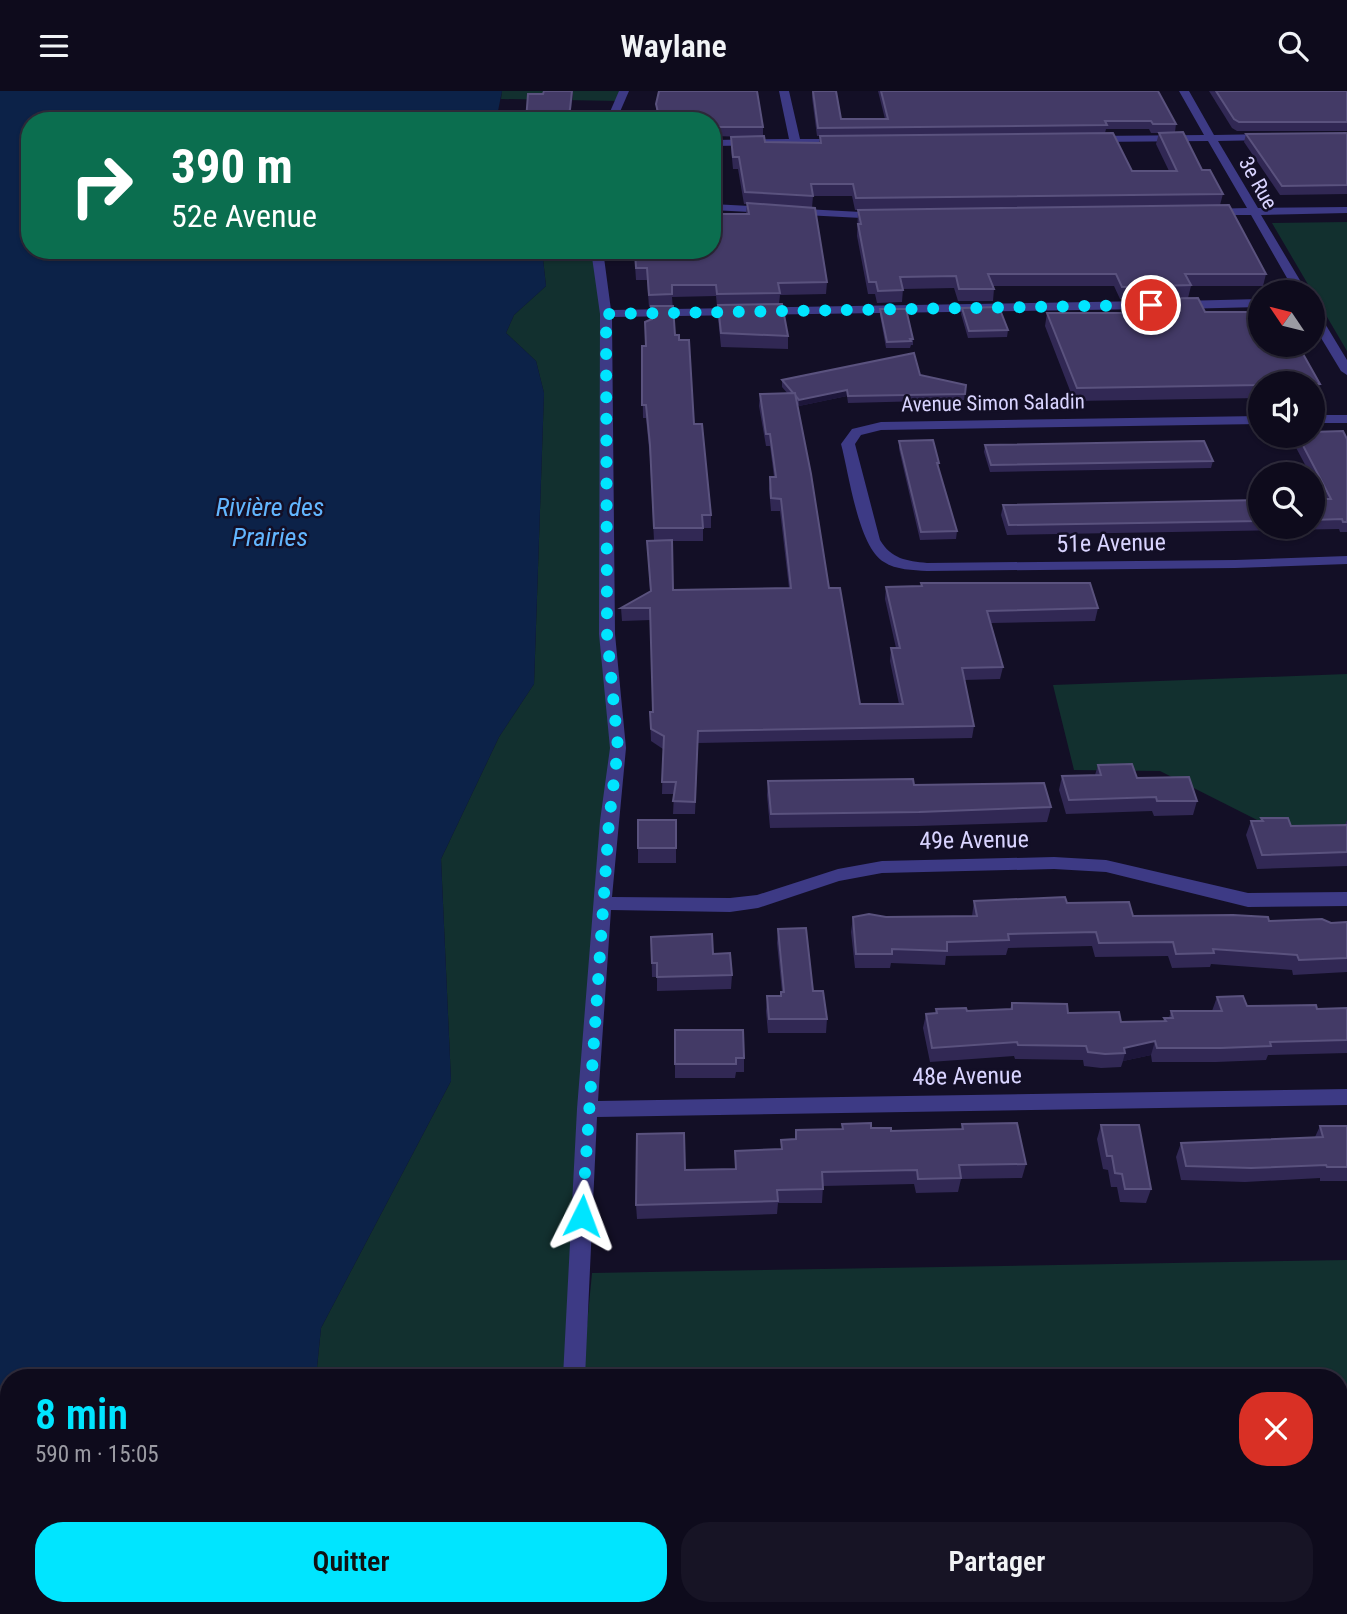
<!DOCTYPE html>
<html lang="fr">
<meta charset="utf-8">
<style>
:root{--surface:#0e0b1c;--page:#171425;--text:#f1f3f6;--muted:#9b9ba3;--line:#2e2b3b;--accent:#00e5ff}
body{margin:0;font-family:"Roboto Condensed",sans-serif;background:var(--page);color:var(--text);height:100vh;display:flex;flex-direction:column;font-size:26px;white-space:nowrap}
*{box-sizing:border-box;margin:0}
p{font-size:23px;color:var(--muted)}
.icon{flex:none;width:38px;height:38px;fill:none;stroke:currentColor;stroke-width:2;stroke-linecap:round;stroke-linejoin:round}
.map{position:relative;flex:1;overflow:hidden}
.drawer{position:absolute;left:0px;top:1278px;width:1348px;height:247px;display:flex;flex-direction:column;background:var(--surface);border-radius:28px 28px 0 0;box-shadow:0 2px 5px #0004,0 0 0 2px var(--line)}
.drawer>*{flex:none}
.banner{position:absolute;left:21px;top:21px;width:700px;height:147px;border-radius:28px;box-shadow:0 2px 5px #0004,0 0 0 2px var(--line);background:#0b6e4f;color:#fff;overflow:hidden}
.needle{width:46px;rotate:305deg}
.fabs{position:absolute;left:1248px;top:189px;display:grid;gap:14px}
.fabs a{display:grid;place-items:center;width:77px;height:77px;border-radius:50%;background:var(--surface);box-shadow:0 2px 5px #0004,0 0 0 2px var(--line);font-size:35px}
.pin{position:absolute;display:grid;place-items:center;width:60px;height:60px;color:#fff;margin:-30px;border:4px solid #fff;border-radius:50%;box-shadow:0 2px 7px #0007}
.me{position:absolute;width:77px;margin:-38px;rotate:3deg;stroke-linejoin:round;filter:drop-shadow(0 0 5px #0008)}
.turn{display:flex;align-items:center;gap:24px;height:147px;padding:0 35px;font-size:32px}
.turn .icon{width:91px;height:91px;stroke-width:2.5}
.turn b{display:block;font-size:49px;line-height:60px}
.round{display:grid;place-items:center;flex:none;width:74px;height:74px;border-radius:28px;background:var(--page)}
.overview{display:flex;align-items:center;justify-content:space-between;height:119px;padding:0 35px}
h1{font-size:42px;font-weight:600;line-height:52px;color:var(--accent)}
.primary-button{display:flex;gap:14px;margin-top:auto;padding:14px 35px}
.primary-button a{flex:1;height:80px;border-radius:28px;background:var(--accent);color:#111;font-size:28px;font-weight:600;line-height:80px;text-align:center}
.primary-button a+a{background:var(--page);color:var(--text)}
header{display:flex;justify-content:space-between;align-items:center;height:91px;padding:0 35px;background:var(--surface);font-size:32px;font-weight:600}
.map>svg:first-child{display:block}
</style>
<header><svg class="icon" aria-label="menu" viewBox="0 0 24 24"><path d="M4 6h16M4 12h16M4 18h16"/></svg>Waylane<svg class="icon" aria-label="search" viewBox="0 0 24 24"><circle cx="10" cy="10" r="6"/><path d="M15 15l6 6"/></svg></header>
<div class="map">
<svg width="1347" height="1523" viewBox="0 0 1347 1523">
<rect width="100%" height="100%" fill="#130f26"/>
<!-- green -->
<g fill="#12302f">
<path d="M 502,0 L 624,0 L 620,10 L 501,8 Z"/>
<path d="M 1347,131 L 1347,260 L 1272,132 Z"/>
<path d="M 542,159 L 597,159 L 606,223 L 618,657 L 587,1018 L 574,1286 L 316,1286 L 321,1237 L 451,990 L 441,768 L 499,646 L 534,593 L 544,302 L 536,270 L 506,242 L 514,224 L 546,195 Z"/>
<path d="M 1347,583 L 1347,739 L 1279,740 L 1160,680 L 1074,679 L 1053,594 Z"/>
<path d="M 1347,1169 L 1347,1523 L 582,1523 L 581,1516 L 1339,1516 L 1339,1286 L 582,1286 L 592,1182 Z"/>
<path d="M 292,1516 L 576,1516 L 577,1523 L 292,1523 Z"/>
</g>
<!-- water -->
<path fill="#0c2248" d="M 0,0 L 502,0 L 496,30 L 30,30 L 30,159 L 542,159 L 546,195 L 514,224 L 506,242 L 536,270 L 544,302 L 534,593 L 499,646 L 441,768 L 451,990 L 321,1237 L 316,1286 L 9,1286 L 9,1516 L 292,1516 L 292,1523 L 0,1523 Z"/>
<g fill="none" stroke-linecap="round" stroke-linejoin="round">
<!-- minor -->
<g fill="#3d3a85" fill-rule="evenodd">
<path d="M 619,0 L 629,0 L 616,30 L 606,30 Z"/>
<path d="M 779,0 L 789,0 L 800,48 L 843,48 L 847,49 L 847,53 L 712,55 L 712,49 L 789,48 Z"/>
<path d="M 1179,0 L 1189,0 L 1214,44 L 1270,43 L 1275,46 L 1270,49 L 1218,50 L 1258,117 L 1347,116 L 1347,122 L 1261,124 L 1307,201 L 1295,201 L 1251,124 L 1209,124 L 1204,121 L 1209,118 L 1247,117 L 1208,50 L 1092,51 L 1087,48 L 1092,45 L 1204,44 Z"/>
<path d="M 712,113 L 880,122 L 885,125 L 880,128 L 712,119 Z"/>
<path d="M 591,159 L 603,159 L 611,219 L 1148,210 L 1154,214 L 1148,218 L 612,226 L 615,543 L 626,657 L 612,806 L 730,807 L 757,804 L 838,778 L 882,770 L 1054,766 L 1106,769 L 1248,802 L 1347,801 L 1347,815 L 1248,816 L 1106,781 L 1054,778 L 882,782 L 839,790 L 758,817 L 730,821 L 611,819 L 598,1010 L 1347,998 L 1347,1014 L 597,1026 L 585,1286 L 563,1286 L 577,1018 L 600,730 L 610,657 L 599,543 L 600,223 Z"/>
<path d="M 1260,208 L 1260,216 L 1180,218 L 1174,214 L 1180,210 Z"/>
<path d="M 1312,218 L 1318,221 L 1347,269 L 1347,284 L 1341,280 L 1312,232 Z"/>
<rect x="1312" y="324" width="35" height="8"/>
<path d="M 1260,325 L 1260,333 L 881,339 L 861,344 L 855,353 L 880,449 C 891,468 907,470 927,472 L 1235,469 L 1347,465 L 1347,473 L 1235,477 L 927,480 C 913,479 896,479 884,471 C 858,456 849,382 841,353 L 852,338 L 881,331 Z"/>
<path d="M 563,1516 L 588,1516 L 590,1523 L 564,1523 Z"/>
</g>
</g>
<!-- wall -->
<g fill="#312854" fill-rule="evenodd">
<path d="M 812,0 L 841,28 L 885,28 L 878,0 L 1158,0 L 1176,33 L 1175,41 L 1202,79 L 1223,103 L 1220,114 L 1266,183 L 1263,195 L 1191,195 L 1188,207 L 1120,208 L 1114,195 L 993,195 L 994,198 L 993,210 L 958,210 L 954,197 L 903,198 L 902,211 L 877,212 L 875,203 L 868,203 L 857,145 L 858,119 L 855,119 L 852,105 L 813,105 L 812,117 L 827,191 L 826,203 L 780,204 L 779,213 L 788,245 L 788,258 L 721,256 L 718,227 L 718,215 L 717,215 L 716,205 L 672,206 L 675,244 L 694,333 L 711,424 L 711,437 L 703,437 L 703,450 L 672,450 L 673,499 L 789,497 L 780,420 L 771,420 L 769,398 L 770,386 L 774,386 L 770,355 L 766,355 L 759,315 L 760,303 L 788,303 L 782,296 L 782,289 L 920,284 L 966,294 L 964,309 L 848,312 L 847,305 L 799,315 L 797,313 L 829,497 L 860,613 L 899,613 L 890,570 L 891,557 L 896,557 L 885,508 L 886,496 L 921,495 L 921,492 L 1098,517 L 1095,530 L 991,532 L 1003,576 L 1000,588 L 964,589 L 974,635 L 972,647 L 698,652 L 695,723 L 673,723 L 674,703 L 662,703 L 663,658 L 651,650 L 650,621 L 653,621 L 651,529 L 622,530 L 621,517 L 650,500 L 647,450 L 654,450 L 650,367 L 646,327 L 643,327 L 642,255 L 645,255 L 645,231 L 651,229 L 651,216 L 649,216 L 647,189 L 636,189 L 634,159 L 712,159 L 746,123 L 747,113 L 744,113 L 738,78 L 733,78 L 731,57 L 731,46 L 751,46 L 712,45 L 712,30 L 657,30 L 656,23 L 656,13 L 763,36 L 763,45 L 765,51 L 819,52 L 820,45 L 817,45 L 812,7 ZM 1106,38 L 1149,38 L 1151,42 L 1159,42 L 1156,53 L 1169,80 L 1132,80 L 1105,42 Z"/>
<path d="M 1209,0 L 1347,0 L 1347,40 L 1237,40 L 1232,37 Z"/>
<path d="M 1347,42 L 1347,103 L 1280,104 L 1244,51 L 1246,43 Z"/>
<path d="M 1128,208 L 1205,221 L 1260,292 L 1260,307 L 1074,310 L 1045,235 L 1047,222 L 1126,222 L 1125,221 Z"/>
<path d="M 962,217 L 1008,239 L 1007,246 L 968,247 L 961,223 Z"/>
<path d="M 880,218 L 913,248 L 913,254 L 911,254 L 910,257 L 886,257 L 880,224 Z"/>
<path d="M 1312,293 L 1320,293 L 1316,306 L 1312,306 Z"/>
<path d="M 1295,345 L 1312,345 L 1347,348 L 1347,441 L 1340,441 L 1339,438 L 1007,444 L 1001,424 L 1003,414 L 1260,409 L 1260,436 L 1312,436 L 1312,408 L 1323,408 L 1312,389 L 1312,383 L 1310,383 L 1293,351 Z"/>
<path d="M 899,350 L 939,372 L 938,378 L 957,440 L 956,448 L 920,449 L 899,358 Z"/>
<path d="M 985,354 L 1213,370 L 1211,377 L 990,381 L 984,361 Z"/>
<path d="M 1098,674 L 1197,710 L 1193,724 L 1154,725 L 1152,720 L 1066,723 L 1059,699 L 1062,685 L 1095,684 Z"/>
<path d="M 768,690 L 914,694 L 1051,716 L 1047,731 L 917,735 L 770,737 L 767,704 Z"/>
<path d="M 1261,727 L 1291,735 L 1345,734 L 1347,729 L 1347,775 L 1257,778 L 1246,744 L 1251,730 L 1260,730 Z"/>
<rect x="638" y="729" width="38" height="43"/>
<path d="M 974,810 L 1067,812 L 1133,825 L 1331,832 L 1347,831 L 1347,881 L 1293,884 L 1292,879 L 1211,873 L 1210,876 L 1172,877 L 1168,865 L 1095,866 L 1092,855 L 1008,857 L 1006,864 L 946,865 L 945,874 L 891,872 L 890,877 L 855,877 L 851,841 L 853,826 L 972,825 Z"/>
<path d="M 778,838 L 813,900 L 827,928 L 826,942 L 768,942 L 766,920 L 767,905 L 780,905 L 781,901 L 782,901 L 777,852 Z"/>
<path d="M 651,846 L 713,863 L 732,884 L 731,898 L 657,900 L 657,886 L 652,886 Z"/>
<path d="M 1217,906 L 1247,915 L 1317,918 L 1347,917 L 1347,962 L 1268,964 L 1266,969 L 1216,971 L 1152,971 L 1151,964 L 1123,970 L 1121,976 L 1101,977 L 1084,975 L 1083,969 L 1015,968 L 1014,965 L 930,971 L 923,937 L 926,923 L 935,922 L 936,918 L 967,920 L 1010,918 L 1012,912 L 1121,931 L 1163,931 L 1164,927 L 1169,927 L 1171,920 L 1212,920 Z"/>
<path d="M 675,939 L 744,967 L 744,981 L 736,981 L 735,987 L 675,987 Z"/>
<path d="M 842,1033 L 891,1040 L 961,1038 L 962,1033 L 1026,1073 L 1022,1087 L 961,1088 L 958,1101 L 916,1102 L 914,1093 L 823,1095 L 822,1112 L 778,1112 L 777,1123 L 637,1128 L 636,1114 L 685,1079 L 735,1078 L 735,1060 L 781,1059 L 781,1049 L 795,1048 L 796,1039 L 842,1038 Z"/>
<path d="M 1101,1034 L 1151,1098 L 1146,1112 L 1120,1111 L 1117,1096 L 1111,1096 L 1108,1079 L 1103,1078 L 1097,1048 Z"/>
<path d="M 1320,1035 L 1347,1035 L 1347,1090 L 1320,1090 L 1320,1087 L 1245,1091 L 1181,1089 L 1176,1066 L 1181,1052 L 1315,1046 Z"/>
</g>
<!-- shaded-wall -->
<g fill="#1d163a">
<path d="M 572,0 L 573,4 L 570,30 L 566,30 Z"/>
<path d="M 847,299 L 847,305 L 799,315 L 799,309 Z"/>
<path d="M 1155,950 L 1151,964 L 1123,970 L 1125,962 L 1124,957 Z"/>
</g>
<!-- building -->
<g fill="#433a66" stroke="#5a527e" stroke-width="2">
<path d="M 544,0 L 572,0 L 570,18 L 566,30 L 526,30 L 528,3 L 543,3 Z"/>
<path d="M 659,0 L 757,0 L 763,36 L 712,36 L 712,30 L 660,30 L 656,13 Z"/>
<path d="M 813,0 L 836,0 L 841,28 L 888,28 L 881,0 L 1158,0 L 1176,33 L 1153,33 L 1151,30 L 1105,30 L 1107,34 L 818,37 Z"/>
<path d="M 1216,0 L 1347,0 L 1347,31 L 1239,31 L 1234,28 Z"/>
<path d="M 1183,41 L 1202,79 L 1210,79 L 1223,103 L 856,107 L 853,93 L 811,93 L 813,105 L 745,101 L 739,66 L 733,66 L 731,46 L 764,45 L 765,51 L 821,52 L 820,45 L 1113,42 L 1132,80 L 1177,80 L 1159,42 Z"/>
<path d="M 1347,42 L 1347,94 L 1282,95 L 1246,43 Z"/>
<path d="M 747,112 L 815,117 L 827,191 L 778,192 L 780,202 L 717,203 L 716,194 L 672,194 L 672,203 L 649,204 L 647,177 L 636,177 L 635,159 L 712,159 L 712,123 L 749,123 Z"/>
<path d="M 1229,114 L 1266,183 L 1185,183 L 1191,194 L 1122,196 L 1116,183 L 988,183 L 994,198 L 959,198 L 956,185 L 900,186 L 903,199 L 878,200 L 876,191 L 869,191 L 858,133 L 861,133 L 858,119 Z"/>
<path d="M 1198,207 L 1205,221 L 1260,221 L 1260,254 L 1298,254 L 1320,293 L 1260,292 L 1260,294 L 1077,297 L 1047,222 L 1134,222 L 1128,208 Z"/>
<path d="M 782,213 L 788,245 L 721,242 L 718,214 Z"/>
<path d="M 651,215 L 673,215 L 675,244 L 679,244 L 679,249 L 689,249 L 694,333 L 702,333 L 711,424 L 702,424 L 703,437 L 654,437 L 650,354 L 646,314 L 642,314 L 642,255 L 646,255 L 645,231 L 652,228 Z"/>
<path d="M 999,216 L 1008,239 L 969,240 L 962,217 Z"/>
<path d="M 880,218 L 906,218 L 913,248 L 910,248 L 911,250 L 887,251 Z"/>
<path d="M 914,262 L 920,284 L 966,294 L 965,303 L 848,305 L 847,299 L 799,309 L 782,289 Z"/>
<path d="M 795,302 L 811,383 L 829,497 L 840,497 L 860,613 L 903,613 L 891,557 L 900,557 L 886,496 L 922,495 L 921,492 L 1090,492 L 1098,517 L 987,520 L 1003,576 L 962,577 L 974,635 L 698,640 L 695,711 L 673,710 L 676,691 L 662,691 L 664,645 L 651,638 L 650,621 L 653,621 L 650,517 L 621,517 L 651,500 L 647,450 L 672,449 L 673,499 L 791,497 L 781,408 L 771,407 L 770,386 L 776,386 L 770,343 L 766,343 L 760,303 Z"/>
<path d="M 1343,340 L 1347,348 L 1347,431 L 1343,431 L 1342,428 L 1312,429 L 1312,408 L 1331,408 L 1298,345 L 1312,345 L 1312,341 Z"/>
<path d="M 933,349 L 939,372 L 937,372 L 957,440 L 921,441 L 899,350 Z"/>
<path d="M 1204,350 L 1213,370 L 991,374 L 985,354 Z"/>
<path d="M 1260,409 L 1260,430 L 1009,434 L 1003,414 Z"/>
<path d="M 1132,673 L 1137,687 L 1189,686 L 1197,710 L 1157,710 L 1156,706 L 1069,709 L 1062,685 L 1101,684 L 1098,674 Z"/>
<path d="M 913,688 L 914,694 L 1044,692 L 1051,716 L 919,721 L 771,723 L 768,690 Z"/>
<path d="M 1261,727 L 1288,727 L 1291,735 L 1347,734 L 1347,761 L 1262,764 L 1251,730 L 1263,730 Z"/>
<rect x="638" y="729" width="38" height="28"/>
<path d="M 1065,806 L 1067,812 L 1129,811 L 1133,825 L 1233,824 L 1268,826 L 1269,830 L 1322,828 L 1331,832 L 1347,831 L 1347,867 L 1299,869 L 1297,864 L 1213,858 L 1214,862 L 1176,863 L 1173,851 L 1099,852 L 1096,841 L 1008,843 L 1009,849 L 947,851 L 947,860 L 892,858 L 892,863 L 856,863 L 853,826 L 869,823 L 886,826 L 977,825 L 974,810 Z"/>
<path d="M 806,837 L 813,900 L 823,900 L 827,928 L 769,928 L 767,905 L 781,905 L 781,901 L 784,901 L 778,838 Z"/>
<path d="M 712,843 L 713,863 L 730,862 L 732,884 L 657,886 L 657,872 L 652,872 L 651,846 Z"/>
<path d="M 1243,905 L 1247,915 L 1316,914 L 1317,918 L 1347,917 L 1347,949 L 1270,951 L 1271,955 L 1221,957 L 1157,957 L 1155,950 L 1124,957 L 1125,962 L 1105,963 L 1088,961 L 1086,955 L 1018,954 L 1017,951 L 932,957 L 926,923 L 937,922 L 936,918 L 966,917 L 967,920 L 1012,918 L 1012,912 L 1067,913 L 1068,922 L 1119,921 L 1121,931 L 1166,930 L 1164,927 L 1173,927 L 1171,920 L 1222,920 L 1217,906 Z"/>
<path d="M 675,939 L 743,939 L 744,967 L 736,967 L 736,973 L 675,973 Z"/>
<path d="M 871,1032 L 871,1037 L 891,1037 L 891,1040 L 963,1038 L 962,1033 L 1017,1032 L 1026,1073 L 959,1074 L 961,1087 L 918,1088 L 917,1079 L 822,1081 L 823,1098 L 777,1099 L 778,1110 L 636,1114 L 637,1043 L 684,1042 L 685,1079 L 736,1078 L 735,1060 L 782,1058 L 781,1049 L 796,1048 L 796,1039 L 843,1038 L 842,1033 Z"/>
<path d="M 1101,1034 L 1139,1034 L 1151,1098 L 1125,1098 L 1122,1083 L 1115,1082 L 1112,1065 L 1107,1065 Z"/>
<path d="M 1320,1035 L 1347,1035 L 1347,1076 L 1327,1076 L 1326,1074 L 1251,1077 L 1186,1075 L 1181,1052 L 1323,1046 Z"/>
</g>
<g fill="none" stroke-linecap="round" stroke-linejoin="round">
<!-- route -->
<path stroke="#00e5ff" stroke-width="12" stroke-dasharray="0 21.6" d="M 582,1125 L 609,730 L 618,657 L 607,543 L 606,223 L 1151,214"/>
</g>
<g text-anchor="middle" stroke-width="5" stroke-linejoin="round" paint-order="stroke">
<!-- far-street labels -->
<g font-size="21" fill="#d9d4ff" stroke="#130f26">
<text transform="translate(1258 92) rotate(61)" y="7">3e Rue</text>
<text transform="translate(993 312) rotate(-1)" y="7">Avenue Simon Saladin</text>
</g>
<!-- street labels -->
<g font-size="24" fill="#d9d4ff" stroke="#130f26">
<text transform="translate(1111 452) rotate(-1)" y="8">51e Avenue</text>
<text transform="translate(974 749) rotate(-1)" y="8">49e Avenue</text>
<text transform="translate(967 985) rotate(-1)" y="8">48e Avenue</text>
</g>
<!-- water labels -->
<g font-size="26" font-style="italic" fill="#62b6ff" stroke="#130f26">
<text x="270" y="425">Rivière des<tspan x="270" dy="30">Prairies</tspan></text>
</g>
</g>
</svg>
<div class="fabs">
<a><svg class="needle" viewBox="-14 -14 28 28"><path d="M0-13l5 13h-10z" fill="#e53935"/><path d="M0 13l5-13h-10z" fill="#9b9ba3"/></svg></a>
<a><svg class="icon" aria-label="sound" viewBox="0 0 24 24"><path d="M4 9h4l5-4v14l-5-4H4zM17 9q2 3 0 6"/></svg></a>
<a><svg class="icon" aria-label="search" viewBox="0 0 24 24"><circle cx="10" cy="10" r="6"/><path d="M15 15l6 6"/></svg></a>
</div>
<div class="pin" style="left:1151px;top:214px;background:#d93025"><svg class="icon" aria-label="arrive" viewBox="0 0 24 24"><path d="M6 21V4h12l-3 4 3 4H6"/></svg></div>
<svg class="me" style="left:582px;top:1125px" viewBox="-20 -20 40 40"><path d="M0-17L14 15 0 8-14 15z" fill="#00e5ff" stroke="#fff" stroke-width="4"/></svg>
<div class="banner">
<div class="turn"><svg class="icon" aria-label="right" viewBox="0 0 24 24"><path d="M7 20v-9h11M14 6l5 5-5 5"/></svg><div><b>390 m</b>52e Avenue</div></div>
</div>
<section class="drawer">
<div class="overview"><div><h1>8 min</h1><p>590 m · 15:05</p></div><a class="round" style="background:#d93025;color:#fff"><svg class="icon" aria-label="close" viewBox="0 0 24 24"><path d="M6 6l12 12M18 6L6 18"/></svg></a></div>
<div class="primary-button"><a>Quitter</a><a>Partager</a></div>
</section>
</div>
